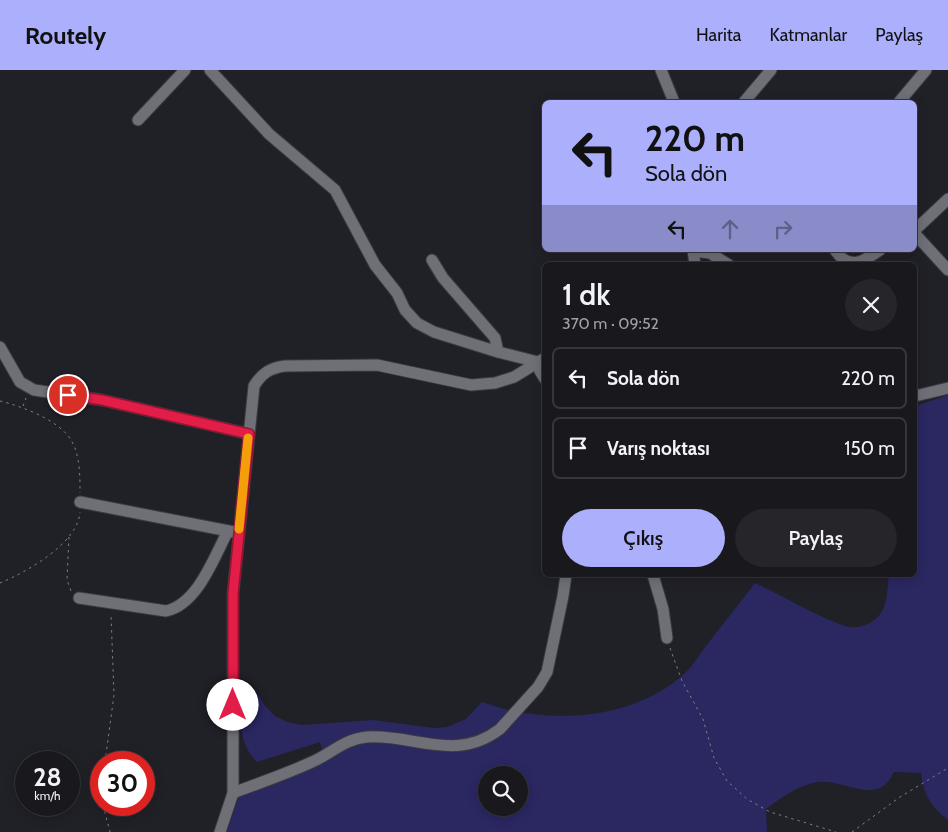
<!DOCTYPE html>
<html lang="tr">
<meta charset="utf-8">
<style>
:root{--surface:#18181d;--page:#25252a;--text:#f1f3f6;--muted:#9fa0a4;--line:#36373b;--accent:#acaffb}
body{margin:0;font-family:Cabin,sans-serif;background:var(--page);color:var(--text);height:100vh;display:flex;flex-direction:column;font-size:19px;white-space:nowrap}
*{box-sizing:border-box;margin:0}
p{font-size:16px;color:var(--muted)}
.icon{flex:none;width:28px;height:28px;fill:none;stroke:currentColor;stroke-width:2;stroke-linecap:round;stroke-linejoin:round}
.map{position:relative;flex:1;overflow:hidden}
.sheet{position:absolute;left:542px;top:192px;width:375px;height:315px;display:flex;flex-direction:column;background:var(--surface);border-radius:8px;box-shadow:0 2px 12px #0003,0 0 0 1px var(--line)}
.sheet>*{flex:none}
.banner{position:absolute;left:542px;top:30px;width:375px;height:152px;border-radius:8px;box-shadow:0 2px 12px #0003,0 0 0 1px var(--line);background:#acaffb;color:#111;overflow:hidden}
.buttons{position:absolute;left:478px;top:696px;display:grid;gap:10px}
.buttons a{display:grid;place-items:center;width:50px;height:50px;border-radius:50%;background:var(--surface);box-shadow:0 2px 12px #0003,0 0 0 1px var(--line);font-size:25px}
.speed{position:absolute;left:15px;top:681px;display:flex;gap:10px;font-size:25px;font-weight:700;text-align:center}
.speed>*{display:grid;place-content:center;width:65px;height:65px;border-radius:50%;background:var(--surface);box-shadow:0 2px 12px #0003,0 0 0 1px var(--line);line-height:1}
.speed small{font-size:12px;font-weight:400}
.speed .limit{border:8px solid #d22;background:#fff;color:#111}
.pin{position:absolute;display:grid;place-items:center;width:42px;height:42px;color:#fff;margin:-21px;border:2px solid #fff;border-radius:50%;box-shadow:0 1px 5px #0007}
.me{position:absolute;width:55px;margin:-28px;rotate:0deg;stroke-linejoin:round;filter:drop-shadow(0 0 4px #0008)}
.turn{display:flex;align-items:center;gap:18px;height:105px;padding:0 20px;font-size:22px}
.turn .icon{width:65px;height:65px;stroke-width:2.5}
.turn b{display:block;font-size:35px;line-height:42px}
.lanes{display:flex;align-items:center;height:48px;padding:0 20px;background:#0003;justify-content:center;gap:25px;direction:ltr}
.lanes .off{opacity:.35}
.round{display:grid;place-items:center;flex:none;width:52px;height:52px;border-radius:26px;background:var(--page)}
.overview{display:flex;align-items:center;justify-content:space-between;height:85px;padding:0 20px}
h1{font-size:30px;font-weight:600;line-height:38px}
.primary-button{display:flex;gap:10px;margin-top:auto;padding:10px 20px}
.primary-button a{flex:1;height:58px;border-radius:30px;background:var(--accent);color:#111;font-size:20px;font-weight:600;line-height:58px;text-align:center}
.primary-button a+a{background:var(--page);color:var(--text)}
ul{padding:0;list-style:none}
li{display:flex;align-items:center;gap:15px;height:62px;margin:0 10px 8px;padding:0 10px;border:2px solid var(--line);border-radius:8px}
li div{flex:1}
li b{display:block;font-size:19px}
li em{font-style:normal}
header{display:flex;align-items:center;gap:30px;box-sizing:border-box;height:70px;padding:0 25px;background:var(--accent);color:#111}
header strong{font-size:24px}
nav{display:flex;gap:28px;margin-inline-start:auto;font-size:18px}
.map>svg:first-child{display:block}
</style>
<header>
<strong>Routely</strong>
<nav><a>Harita</a><a>Katmanlar</a><a>Paylaş</a></nav>
</header>
<div class="map">
<svg width="948" height="762" viewBox="0 0 948 762">
<rect width="100%" height="100%" fill="#202027"/>
<!-- green -->
<path fill="#2b2761" fill-rule="evenodd" d="M 948,325 L 948,750 C 932,738 923,724 921,703 L 894,702 C 877,738 846,709 818,712 C 798,715 781,728 766,739 L 767,762 L 227,762 L 243,715 L 324,686 L 320,672 L 257,692 C 238,673 234,641 258,624 L 265,636 L 275,646 L 287,652 L 302,655 L 373,650 L 434,658 L 447,657 L 466,649 L 482,632 C 545,655 632,652 685,603 C 693,596 699,585 706,576 C 722,555 739,534 755,513 C 776,522 832,555 851,557 C 862,558 874,553 881,543 C 888,532 887,517 889,505 L 915,505 L 915,336 ZM 486,705 L 519,705 L 519,738 L 486,738 Z"/>
<g fill="none" stroke-linecap="round" stroke-linejoin="round">
<!-- minor casing -->
<g stroke="#3b3b41" stroke-width="13">
<g id="minor">
<path d="M 210,0 L 269,64 L 335,120 L 375,195 L 397,223 L 405,240 L 417,253 L 434,262 L 498,282 L 538,292 L 540,301 L 545,309"/>
<path d="M 661,0 L 674,32"/>
<path d="M 744,32 L 771,0"/>
<path d="M 899,32 L 926,0"/>
<path d="M 138,50 L 185,0"/>
<path d="M 915,160 L 948,129"/>
<path d="M 915,164 L 948,200"/>
<path d="M 693,180 L 695,195"/>
<path d="M 835,180 C 849,201 863,192 880,180"/>
<path d="M 693,181 L 710,183 L 729,195"/>
<path d="M 432,190 L 443,208 L 495,268 L 498,282"/>
<path d="M 0,277 L 20,312 L 34,320 L 102,330 L 249,364"/>
<path d="M 915,326 L 948,318"/>
<path d="M 80,432 L 234,462"/>
<path d="M 653,505 L 663,539 L 667,568"/>
<path d="M 79,528 L 166,541 C 198,534 214,487 228,461"/>
<path d="M 233,723 C 259,713 286,704 312,692 C 331,684 344,669 367,667 C 414,664 456,693 500,659 L 538,617 L 547,602 L 563,526 L 566,505"/>
<path d="M 220,762 L 233,723 L 233,524 L 254,316 C 262,303 270,298 285,296 L 377,295 L 471,315 L 495,313 L 514,307 L 545,288"/>
</g>
</g>
<!-- path -->
<g stroke="#7e7e84" stroke-width="1" stroke-dasharray="2.5 4" stroke-linecap="butt">
<path d="M 0,331 C 21,336 59,350 71,370 C 80,385 80,405 80,423"/>
<path d="M 23,336 L 26,328"/>
<path d="M 69,467 L 67,510 L 71,521"/>
<path d="M 0,513 C 27,502 78,473 80,442"/>
<path d="M 670,578 L 682,611 L 703,649 L 714,688 L 727,711 L 747,729 L 770,742 L 836,762"/>
<path d="M 105,692 L 114,625 L 111,544"/>
<path d="M 101,717 L 101,729"/>
<path d="M 103,735 L 110,762"/>
<path d="M 852,762 L 900,727 L 948,698"/>
</g>
<!-- minor -->
<use href="#minor" stroke="#6f6f77" stroke-width="11"/>
</g>
<g fill="none" stroke-linecap="round" stroke-linejoin="round">
<!-- route casing -->
<g stroke="#92132f" stroke-width="12">
<path id="route" d="M 68,325 L 102,330 L 249,364 L 233,524 L 233,635"/>
</g>
<!-- route -->
<use href="#route" stroke="#e11d48" stroke-width="9"/>
<!-- slow -->
<path stroke="#f59e0b" stroke-width="9" d="M 239,459 L 248,368"/>
</g>
</svg>
<div class="buttons">
<a><svg class="icon" aria-label="search" viewBox="0 0 24 24"><circle cx="10" cy="10" r="6"/><path d="M15 15l6 6"/></svg></a>
</div>
<div class="speed"><div>28<small>km/h</small></div><div class="limit">30</div></div>
<div class="pin" style="left:68px;top:325px;background:#d93025"><svg class="icon" aria-label="arrive" viewBox="0 0 24 24"><path d="M6 21V4h12l-3 4 3 4H6"/></svg></div>
<svg class="me" style="left:233px;top:635px" viewBox="-20 -20 40 40"><circle r="19" fill="#fff"/><path d="M0-13L10 11 0 6-10 11z" fill="#e11d48"/></svg>
<div class="banner">
<div class="turn"><svg class="icon" aria-label="left" viewBox="0 0 24 24"><path d="M17 20v-9H6M10 6l-5 5 5 5"/></svg><div><b>220 m</b>Sola dön</div></div>
<div class="lanes"><svg class="icon" aria-label="left" viewBox="0 0 24 24"><path d="M17 20v-9H6M10 6l-5 5 5 5"/></svg><svg class="icon off" aria-label="ahead" viewBox="0 0 24 24"><path d="M12 20V5M6 11l6-6 6 6"/></svg><svg class="icon off" aria-label="right" viewBox="0 0 24 24"><path d="M7 20v-9h11M14 6l5 5-5 5"/></svg></div>
</div>
<section class="sheet">
<div class="overview"><div><h1>1 dk</h1><p>370 m · 09:52</p></div><a class="round"><svg class="icon" aria-label="close" viewBox="0 0 24 24"><path d="M6 6l12 12M18 6L6 18"/></svg></a></div>
<ul>
<li><svg class="icon" aria-label="left" viewBox="0 0 24 24"><path d="M17 20v-9H6M10 6l-5 5 5 5"/></svg><div><b>Sola dön</b></div><em>220 m</em></li>
<li><svg class="icon" aria-label="arrive" viewBox="0 0 24 24"><path d="M6 21V4h12l-3 4 3 4H6"/></svg><div><b>Varış noktası</b></div><em>150 m</em></li>
</ul>
<div class="primary-button"><a>Çıkış</a><a>Paylaş</a></div>
</section>
</div>
